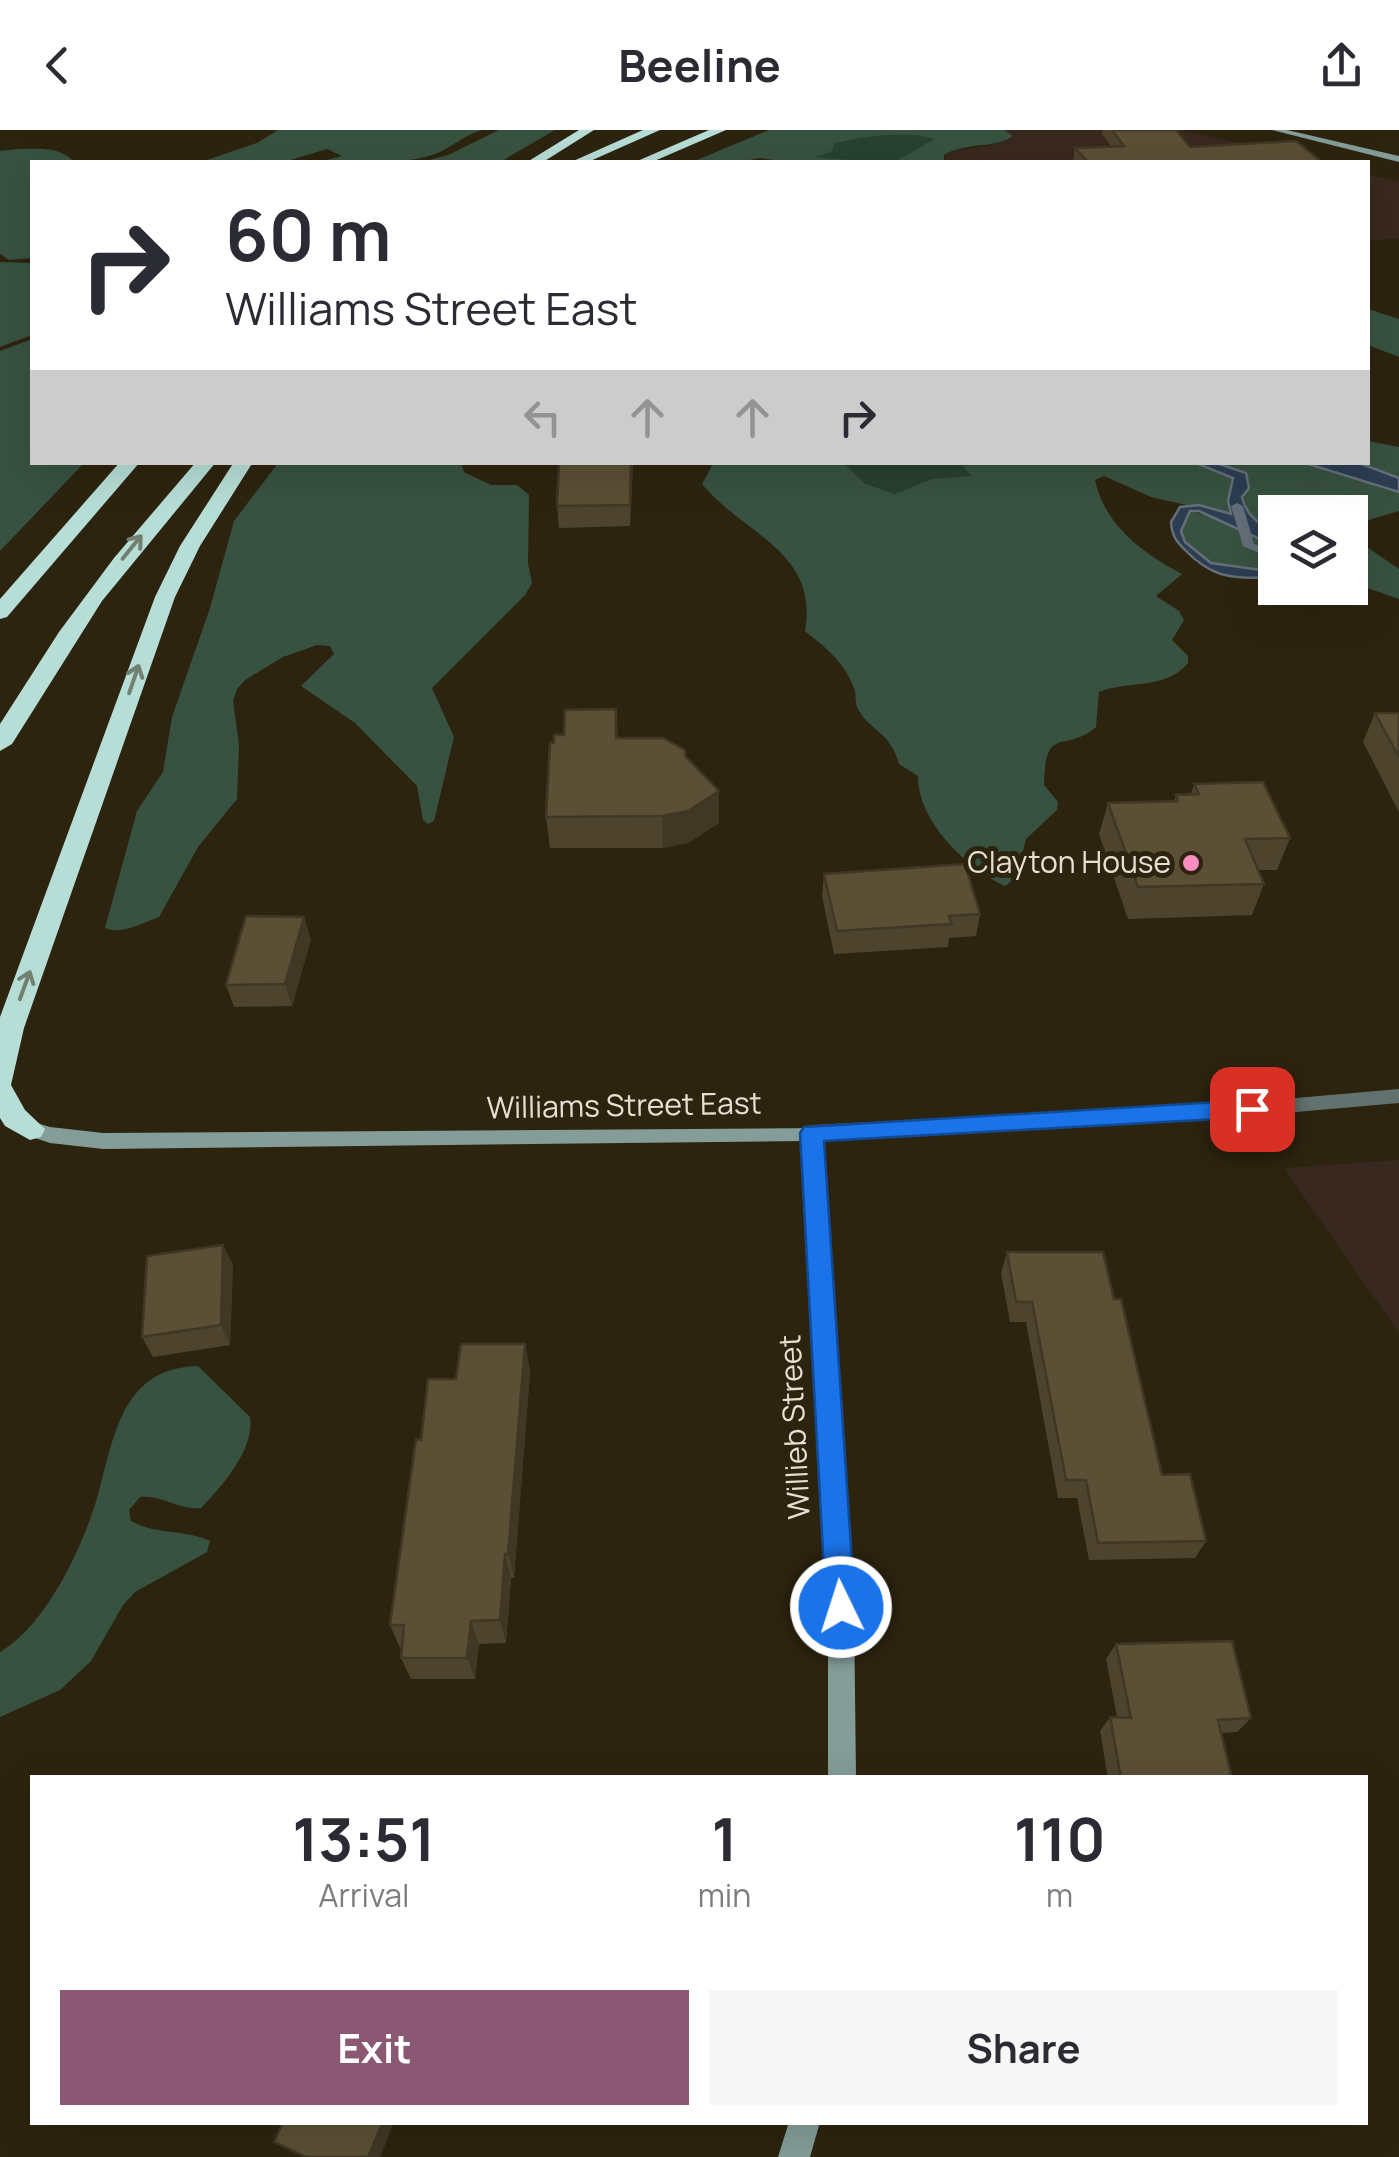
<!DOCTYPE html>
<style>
:root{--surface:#fff;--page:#f7f7f7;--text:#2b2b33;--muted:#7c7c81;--accent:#8a5872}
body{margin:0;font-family:Manrope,sans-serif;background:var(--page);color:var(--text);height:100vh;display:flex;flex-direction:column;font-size:38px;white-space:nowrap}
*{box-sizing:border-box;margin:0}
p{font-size:32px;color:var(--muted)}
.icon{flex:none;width:55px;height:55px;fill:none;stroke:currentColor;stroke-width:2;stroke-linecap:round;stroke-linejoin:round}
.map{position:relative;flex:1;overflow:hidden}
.details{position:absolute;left:30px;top:1645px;width:1338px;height:350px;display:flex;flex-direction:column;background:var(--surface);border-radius:0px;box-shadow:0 10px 40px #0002}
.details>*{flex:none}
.banner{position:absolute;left:30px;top:30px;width:1340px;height:305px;border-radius:0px;box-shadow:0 10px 40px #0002;background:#fff;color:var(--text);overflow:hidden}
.fabs{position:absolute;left:1258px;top:365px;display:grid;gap:20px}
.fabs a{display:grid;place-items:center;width:110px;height:110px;border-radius:0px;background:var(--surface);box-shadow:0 10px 40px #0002;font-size:50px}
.pin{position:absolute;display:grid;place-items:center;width:85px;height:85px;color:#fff;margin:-42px;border-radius:20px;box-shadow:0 5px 15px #0006}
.me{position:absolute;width:110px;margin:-55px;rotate:356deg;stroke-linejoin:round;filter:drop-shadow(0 0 8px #0008)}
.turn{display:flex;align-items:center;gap:35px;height:210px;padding:0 30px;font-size:45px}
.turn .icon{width:130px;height:130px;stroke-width:2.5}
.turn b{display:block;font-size:70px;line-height:85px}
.lanes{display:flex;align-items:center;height:95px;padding:0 30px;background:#0003;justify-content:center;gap:50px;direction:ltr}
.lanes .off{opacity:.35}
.eta{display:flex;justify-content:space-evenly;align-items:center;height:170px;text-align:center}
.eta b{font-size:60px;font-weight:700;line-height:70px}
.primary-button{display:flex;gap:20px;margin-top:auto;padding:20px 30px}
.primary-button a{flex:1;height:115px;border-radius:0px;background:var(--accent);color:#fff;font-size:40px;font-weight:700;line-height:115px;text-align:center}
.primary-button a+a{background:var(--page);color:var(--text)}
header{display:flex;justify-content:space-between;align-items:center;height:130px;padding:0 30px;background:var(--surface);font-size:45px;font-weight:700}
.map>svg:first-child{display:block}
</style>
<header><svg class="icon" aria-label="back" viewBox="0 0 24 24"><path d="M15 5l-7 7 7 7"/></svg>Beeline<svg class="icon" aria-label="share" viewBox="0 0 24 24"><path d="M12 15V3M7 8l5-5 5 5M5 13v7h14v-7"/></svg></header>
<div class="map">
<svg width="1399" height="2027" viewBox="0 0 1399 2027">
<rect width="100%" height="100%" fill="#2d240f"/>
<!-- commercial -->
<g fill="#39281f">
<path d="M 1004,0 L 1183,0 L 1318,32 L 944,32 L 946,23 L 996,14 L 1013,6 Z"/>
<path d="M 1368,44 L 1399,52 L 1399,109 L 1368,110 Z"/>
<path d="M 1399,1030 L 1399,1203 L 1284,1038 Z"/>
</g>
<!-- green -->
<g fill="#284131">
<path d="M 875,0 L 976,0 L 1005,7 L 942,24 L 941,32 L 800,32 L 835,13 Z"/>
<path d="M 844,333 L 959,333 L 971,346 L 931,349 L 895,364 L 864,353 Z"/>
</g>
<!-- forest -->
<g fill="#385241">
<path d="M 278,0 L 482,0 C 463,5 451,19 432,25 C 395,36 357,32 319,32 L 342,26 L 327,19 L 284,32 L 201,32 L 257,13 Z"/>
<path d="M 499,0 L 555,0 L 500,32 L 422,32 L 448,25 Z"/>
<path d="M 769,0 L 1004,0 L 1013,6 C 993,20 965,11 944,25 L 944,32 L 885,32 L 898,30 L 935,9 C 907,0 866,6 835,13 L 831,22 L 815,27 L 871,32 L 787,32 L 760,28 L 744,31 L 749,32 L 692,32 Z"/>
<path d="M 19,19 C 38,19 60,16 74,32 L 32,32 L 32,128 L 9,130 L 0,124 L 0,21 Z"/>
<path d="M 0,132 L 32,133 L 32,205 L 0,217 Z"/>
<path d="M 1368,179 L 1399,189 L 1399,227 L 1368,215 Z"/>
<path d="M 32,209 L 32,332 L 84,333 L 0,421 L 0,221 Z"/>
<path d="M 1368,311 L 1399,317 L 1399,348 L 1359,333 L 1368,332 Z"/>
<path d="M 714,332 L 844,333 L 864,353 L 895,364 L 931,349 L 971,346 L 959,332 L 1196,333 L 1231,345 C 1236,355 1228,372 1231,385 L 1151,367 L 1104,346 L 1095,350 C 1105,396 1143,423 1182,444 L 1156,466 L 1179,481 L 1184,490 L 1172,510 L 1188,526 L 1188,533 C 1166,560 1128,550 1099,562 L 1096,597 C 1065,624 1045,593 1044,655 L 1058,672 L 1057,680 L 1026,709 L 1016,748 L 1005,756 C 966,737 918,692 918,646 L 899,634 C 890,600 868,601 857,577 C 855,572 856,566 855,561 C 846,533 826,518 805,501 C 819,421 744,405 702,354 Z"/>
<path d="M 278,333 L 461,333 L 464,342 L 491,355 L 517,355 L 529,365 L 528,433 L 532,453 L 525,465 L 432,558 L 454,607 L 434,691 L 428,694 L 423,690 L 417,656 L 355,593 L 301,556 L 334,524 L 330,516 L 317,515 L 283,527 L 245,550 L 237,559 L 233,571 L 239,615 L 237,669 L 198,717 L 159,787 C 142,793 122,805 105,798 L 137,681 L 163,642 L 172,587 L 210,478 L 234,391 Z"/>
<path d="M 1216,333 L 1305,333 L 1399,362 L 1399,381 L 1355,394 L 1364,415 L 1399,439 L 1399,469 L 1350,452 L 1350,382 L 1275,382 L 1275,401 C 1245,388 1242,372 1243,341 Z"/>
<path d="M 1190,381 L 1229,391 L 1275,416 L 1275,442 L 1211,434 L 1185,412 L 1181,402 Z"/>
<path d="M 198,1236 L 250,1287 C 255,1319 222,1356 201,1378 C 176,1380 164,1365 140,1367 L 129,1380 L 131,1391 C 156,1405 184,1399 210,1411 L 207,1422 L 135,1462 L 123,1475 L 91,1531 L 60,1560 L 0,1587 L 0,1522 C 47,1495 85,1413 99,1361 C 115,1303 123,1238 198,1236 Z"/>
</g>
<!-- water -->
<g fill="#2d3e53" stroke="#646f79" stroke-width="2.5">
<path d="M 1196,333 L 1216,333 L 1246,343 L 1249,358 L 1242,367 C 1247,386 1257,393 1275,401 L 1275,416 L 1199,381 L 1190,381 L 1181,401 L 1185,412 L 1211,433 L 1275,442 L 1275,448 C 1234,447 1215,451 1185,420 C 1176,411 1172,406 1171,392 L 1180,377 L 1199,375 L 1231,384 L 1228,371 L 1233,348 Z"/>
<path d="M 1305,333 L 1359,333 L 1399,348 L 1399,362 Z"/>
</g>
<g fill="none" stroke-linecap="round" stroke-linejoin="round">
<!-- stream -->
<path fill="#646f79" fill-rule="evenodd" d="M 1237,373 L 1243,376 L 1254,414 L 1275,422 L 1275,430 L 1243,416 L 1231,376 Z"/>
<!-- street -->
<path fill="#62726e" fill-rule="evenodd" d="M 1399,959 L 1399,973 L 1214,989 L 812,1011 L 805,1008 L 802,1003 L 805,998 L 812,995 L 1214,975 Z"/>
<!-- secondary -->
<g fill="#849d98" fill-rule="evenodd">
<path d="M 1272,0 L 1287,0 L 1399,26 L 1399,32 Z"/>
<path d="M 30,991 L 50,997 L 103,1003 L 819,998 L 822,1003 L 854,1477 L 856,1648 L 828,1648 L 828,1477 L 802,1011 L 103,1019 L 50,1013 L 23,1004 L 20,999 L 23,994 Z"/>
<path d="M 789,1992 L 820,1992 L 810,2027 L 778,2027 Z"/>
</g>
<!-- highway -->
<g fill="#b6ddd6" fill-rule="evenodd">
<path d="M 579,0 L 594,0 L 543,32 L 527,32 Z"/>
<path d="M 643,0 L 660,0 L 588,32 L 571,32 Z"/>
<path d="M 709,0 L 726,0 L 652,32 L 635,32 Z"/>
<path d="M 120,332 L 140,332 L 7,487 L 0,489 L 0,469 Z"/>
<path d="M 196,332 L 216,332 L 102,471 L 12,614 L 0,621 L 0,594 L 59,502 L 114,428 Z"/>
<path d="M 234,332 L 253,332 L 200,416 L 175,467 L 24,898 L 11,955 L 25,980 L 45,999 L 41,1007 L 30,1010 L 5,996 L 0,988 L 0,887 L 155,467 L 180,416 Z"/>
</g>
</g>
<!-- wall -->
<g fill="#4e442e">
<path d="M 1103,0 L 1176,0 L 1190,17 L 1322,32 L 1073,32 L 1075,18 L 1111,16 L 1102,4 Z"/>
<path d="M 559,332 L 633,332 L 630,396 L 559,398 L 557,376 Z"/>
<path d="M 616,579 L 618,608 L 685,626 L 719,661 L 719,693 L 688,713 L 663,718 L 550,718 L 546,687 L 554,613 L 564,605 Z"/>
<path d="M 1375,583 L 1399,583 L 1399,682 L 1363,612 Z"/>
<path d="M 1194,654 L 1290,708 L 1277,740 L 1259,740 L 1264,754 L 1252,785 L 1128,789 L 1099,704 L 1108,673 L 1174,671 L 1176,665 L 1191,664 Z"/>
<path d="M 824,744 L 980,784 L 976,806 L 949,808 L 948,817 L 834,824 L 822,766 Z"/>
<path d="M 311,809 L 292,876 L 234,877 L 226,855 Z"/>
<path d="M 1007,1122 L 1114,1169 L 1162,1345 L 1206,1411 L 1195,1428 L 1089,1430 L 1077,1368 L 1058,1368 L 1026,1192 L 1010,1192 L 1001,1143 Z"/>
<path d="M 233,1135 L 230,1215 L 153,1227 L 142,1207 Z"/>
<path d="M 525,1214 L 530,1242 L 514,1448 L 511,1448 L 506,1513 L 479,1514 L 475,1549 L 411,1549 L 401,1528 L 402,1518 L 400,1518 L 390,1495 L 421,1310 L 456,1249 Z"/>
<path d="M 1116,1514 L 1251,1588 L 1237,1602 L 1222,1603 L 1232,1648 L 1108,1648 L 1100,1601 L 1110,1587 L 1117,1587 L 1106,1529 Z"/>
</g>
<!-- shaded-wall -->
<g fill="#403725">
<path d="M 631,332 L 633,332 L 630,396 L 630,375 Z"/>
<path d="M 719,661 L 719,693 L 688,713 L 663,718 L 662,686 Z"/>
<path d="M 304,787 L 311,809 L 292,876 L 285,854 Z"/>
<path d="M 223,1115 L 233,1135 L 230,1215 L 221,1195 Z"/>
<path d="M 525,1214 L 530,1242 L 514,1448 L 508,1424 Z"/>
<path d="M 505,1424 L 511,1448 L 506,1513 L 500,1490 Z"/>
<path d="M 471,1491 L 479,1514 L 475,1549 L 467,1528 Z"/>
<path d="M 383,1992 L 394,1992 L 380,2027 L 368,2027 Z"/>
</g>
<!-- building -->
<g fill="#5b4f35" stroke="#403725" stroke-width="2.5">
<path d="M 1112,0 L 1176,0 L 1190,17 L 1296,11 L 1322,32 L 1088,32 L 1075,18 L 1124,16 Z"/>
<path d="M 559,332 L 631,332 L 630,375 L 557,376 Z"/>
<path d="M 616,579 L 616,608 L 663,608 L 685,620 L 685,626 L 719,661 L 688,681 L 662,686 L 546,687 L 550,613 L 554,613 L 554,605 L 564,605 L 565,580 Z"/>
<path d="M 1375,583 L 1399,583 L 1399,627 Z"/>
<path d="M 1263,652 L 1290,708 L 1245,709 L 1264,754 L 1138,757 L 1108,673 L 1178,671 L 1176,665 L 1199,664 L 1194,654 Z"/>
<path d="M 965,734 L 980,784 L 949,786 L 952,794 L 837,801 L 824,744 Z"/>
<path d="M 246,786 L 304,787 L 285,854 L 226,855 Z"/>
<path d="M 223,1115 L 221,1195 L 142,1207 L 147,1126 Z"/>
<path d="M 1007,1122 L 1103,1122 L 1114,1169 L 1121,1169 L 1162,1345 L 1190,1344 L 1206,1411 L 1098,1413 L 1086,1350 L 1066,1350 L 1032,1172 L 1016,1172 Z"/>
<path d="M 461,1214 L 525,1214 L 508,1424 L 505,1424 L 500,1490 L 471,1491 L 467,1528 L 401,1528 L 404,1495 L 390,1495 L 416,1309 L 421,1310 L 428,1249 L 456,1249 Z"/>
<path d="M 1232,1511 L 1251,1588 L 1218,1590 L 1232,1648 L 1121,1648 L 1110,1587 L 1131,1588 L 1116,1514 Z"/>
<path d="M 283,1992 L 383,1992 L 368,2027 L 306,2027 L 274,2012 Z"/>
</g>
<!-- one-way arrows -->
<defs><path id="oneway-shaft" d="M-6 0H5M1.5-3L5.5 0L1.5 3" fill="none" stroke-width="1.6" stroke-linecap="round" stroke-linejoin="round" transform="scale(2.5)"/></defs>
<g stroke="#728072">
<use href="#oneway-shaft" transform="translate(132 417) rotate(-51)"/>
<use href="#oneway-shaft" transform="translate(134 549) rotate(-71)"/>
<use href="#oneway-shaft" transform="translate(25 855) rotate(-70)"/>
</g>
<!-- route -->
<path fill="#1a73e8" stroke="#114b97" stroke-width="2.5" d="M 1252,970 L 1263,979 L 1252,987 L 824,1011 L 855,1477 L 851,1487 L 841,1491 L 831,1487 L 826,1477 L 800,1003 L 804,997 Z"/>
<!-- markers -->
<circle fill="#fd8ebf" stroke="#2d240f" stroke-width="4" cx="1191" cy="733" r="10"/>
<g text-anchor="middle" stroke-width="10" stroke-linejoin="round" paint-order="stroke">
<!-- poi labels -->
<g font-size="30" fill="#e6e0d3" stroke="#2d240f" text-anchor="end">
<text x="1171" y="743">Clayton House</text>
</g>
<!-- street labels -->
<g font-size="30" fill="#e6e0d3" stroke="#2d240f">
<text transform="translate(624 976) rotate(-1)" y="10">Williams Street East</text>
<text transform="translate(795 1297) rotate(-93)" y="10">Willieb Street</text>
</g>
</g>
</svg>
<div class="fabs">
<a><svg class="icon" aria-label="layers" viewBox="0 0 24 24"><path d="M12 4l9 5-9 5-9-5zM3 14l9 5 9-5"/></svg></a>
</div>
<div class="pin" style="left:1252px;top:979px;background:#d93025"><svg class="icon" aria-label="arrive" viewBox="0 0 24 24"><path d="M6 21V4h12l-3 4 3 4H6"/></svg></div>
<svg class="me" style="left:841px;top:1477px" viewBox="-20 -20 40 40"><circle r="17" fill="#1a73e8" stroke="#fff" stroke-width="3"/><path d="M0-11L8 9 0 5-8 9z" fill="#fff"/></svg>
<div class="banner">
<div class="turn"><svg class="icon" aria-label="right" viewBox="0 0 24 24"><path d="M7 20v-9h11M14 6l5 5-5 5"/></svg><div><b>60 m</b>Williams Street East</div></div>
<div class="lanes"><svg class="icon off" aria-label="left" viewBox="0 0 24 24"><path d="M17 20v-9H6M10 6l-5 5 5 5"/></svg><svg class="icon off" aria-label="ahead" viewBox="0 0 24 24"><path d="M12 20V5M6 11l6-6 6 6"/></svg><svg class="icon off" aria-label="ahead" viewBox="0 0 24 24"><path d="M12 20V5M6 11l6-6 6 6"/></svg><svg class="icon" aria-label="right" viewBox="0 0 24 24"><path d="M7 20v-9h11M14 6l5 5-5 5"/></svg></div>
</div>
<section class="details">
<div class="eta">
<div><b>13:51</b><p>Arrival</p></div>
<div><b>1</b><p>min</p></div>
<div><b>110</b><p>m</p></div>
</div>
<div class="primary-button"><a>Exit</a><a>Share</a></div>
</section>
</div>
